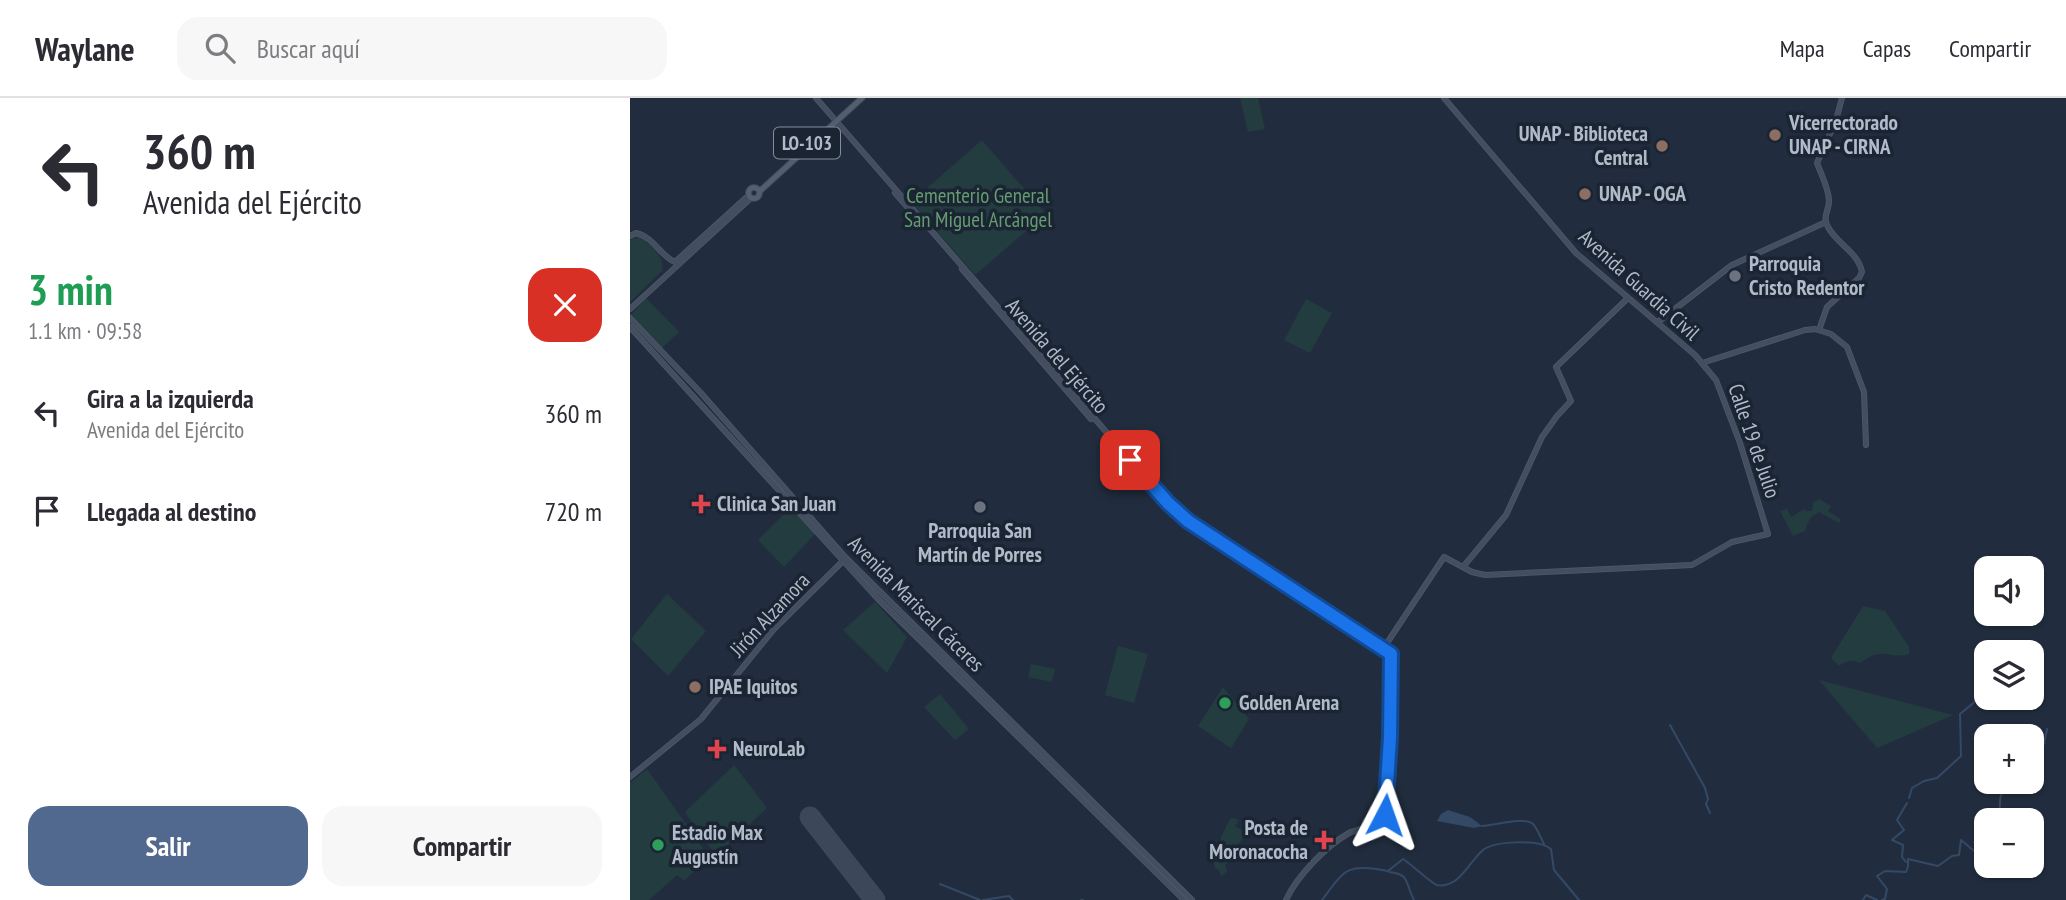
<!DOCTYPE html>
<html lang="es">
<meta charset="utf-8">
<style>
:root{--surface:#fff;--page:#f7f7f7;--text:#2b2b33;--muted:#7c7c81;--line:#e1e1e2;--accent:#51688f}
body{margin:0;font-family:"PT Sans Narrow",sans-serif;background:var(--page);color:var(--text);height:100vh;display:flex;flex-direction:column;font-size:26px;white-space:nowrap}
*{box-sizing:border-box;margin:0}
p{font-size:23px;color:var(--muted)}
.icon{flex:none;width:38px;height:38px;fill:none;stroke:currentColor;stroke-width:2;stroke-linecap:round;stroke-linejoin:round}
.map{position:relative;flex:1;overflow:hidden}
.details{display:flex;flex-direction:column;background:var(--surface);width:630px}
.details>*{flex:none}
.hud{background:#fff;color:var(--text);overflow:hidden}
.fabs{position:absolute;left:1344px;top:458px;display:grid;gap:14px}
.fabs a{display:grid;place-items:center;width:70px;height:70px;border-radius:14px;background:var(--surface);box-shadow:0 2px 5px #0004;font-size:35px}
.pin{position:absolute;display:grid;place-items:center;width:60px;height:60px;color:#fff;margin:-30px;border-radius:14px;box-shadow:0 4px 10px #0006}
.me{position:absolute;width:77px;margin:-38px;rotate:4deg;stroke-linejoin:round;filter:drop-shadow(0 0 5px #0008)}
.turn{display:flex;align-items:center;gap:24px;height:147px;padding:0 28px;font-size:32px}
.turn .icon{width:91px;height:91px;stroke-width:2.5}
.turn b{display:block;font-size:49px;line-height:60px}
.round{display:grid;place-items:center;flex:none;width:74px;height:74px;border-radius:21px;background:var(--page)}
.head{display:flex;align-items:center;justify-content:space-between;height:119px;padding:0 28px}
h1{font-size:42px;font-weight:600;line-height:52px;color:#1e9e55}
.cta{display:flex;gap:14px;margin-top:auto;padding:14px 28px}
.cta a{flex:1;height:80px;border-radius:21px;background:var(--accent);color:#fff;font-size:28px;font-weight:600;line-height:80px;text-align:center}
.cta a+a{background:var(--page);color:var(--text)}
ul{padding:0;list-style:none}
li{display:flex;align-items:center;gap:21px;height:98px;padding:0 28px}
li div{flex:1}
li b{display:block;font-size:26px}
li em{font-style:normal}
header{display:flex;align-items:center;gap:42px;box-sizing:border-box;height:98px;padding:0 35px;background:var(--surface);border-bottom:2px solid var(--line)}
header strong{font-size:33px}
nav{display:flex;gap:38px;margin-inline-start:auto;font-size:24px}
.search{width:490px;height:63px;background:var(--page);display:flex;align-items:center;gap:18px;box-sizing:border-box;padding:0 24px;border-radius:21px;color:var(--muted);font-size:26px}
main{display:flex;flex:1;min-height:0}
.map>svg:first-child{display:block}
</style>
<header>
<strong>Waylane</strong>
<div class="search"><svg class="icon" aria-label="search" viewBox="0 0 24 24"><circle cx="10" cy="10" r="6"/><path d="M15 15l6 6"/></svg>Buscar aquí</div>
<nav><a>Mapa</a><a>Capas</a><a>Compartir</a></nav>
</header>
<main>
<section class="details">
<div class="hud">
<div class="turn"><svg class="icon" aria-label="left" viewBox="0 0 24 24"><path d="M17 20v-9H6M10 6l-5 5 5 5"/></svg><div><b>360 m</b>Avenida del Ejército</div></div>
</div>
<div class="head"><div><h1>3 min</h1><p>1.1 km · 09:58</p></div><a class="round" style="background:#d93025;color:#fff"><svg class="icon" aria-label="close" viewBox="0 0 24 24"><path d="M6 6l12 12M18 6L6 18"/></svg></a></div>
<ul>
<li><svg class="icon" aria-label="left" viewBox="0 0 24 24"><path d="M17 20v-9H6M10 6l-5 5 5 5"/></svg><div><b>Gira a la izquierda</b><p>Avenida del Ejército</p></div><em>360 m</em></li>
<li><svg class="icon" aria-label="arrive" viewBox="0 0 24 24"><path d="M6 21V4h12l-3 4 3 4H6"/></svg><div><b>Llegada al destino</b></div><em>720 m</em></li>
</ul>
<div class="cta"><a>Salir</a><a>Compartir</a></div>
</section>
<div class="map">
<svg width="1436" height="802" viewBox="0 0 1436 802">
<rect width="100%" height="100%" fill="#212d3e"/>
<!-- green -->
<g fill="#233c3f">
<path d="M 610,0 L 628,0 L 635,31 L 618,34 Z"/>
<path d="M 352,42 L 416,116 L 345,177 L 281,104 Z"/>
<path d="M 9,139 C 20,145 36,160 32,173 L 0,204 L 0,142 Z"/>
<path d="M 16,200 L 49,234 L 32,250 L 0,218 Z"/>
<path d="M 676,201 L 702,215 L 680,255 L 654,242 Z"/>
<path d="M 1189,401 L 1201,408 L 1198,413 L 1211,421 L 1209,425 L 1189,414 L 1180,420 L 1175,433 L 1163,438 L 1150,413 L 1157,411 L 1161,419 L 1174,411 L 1176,413 L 1182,413 L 1183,405 Z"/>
<path d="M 161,409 L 185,436 L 154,469 L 128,442 Z"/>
<path d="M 37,496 L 76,533 L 38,578 L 1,541 Z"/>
<path d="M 245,504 L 277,539 L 257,575 L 213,532 Z"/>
<path d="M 1233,508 L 1255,513 L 1279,549 L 1279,556 C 1257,562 1255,547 1230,565 C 1221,561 1217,563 1209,568 L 1201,560 Z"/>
<path d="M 488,548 L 518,556 L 504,605 L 475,597 Z"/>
<path d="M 401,566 L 425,571 L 422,584 L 398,579 Z"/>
<path d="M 1189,582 L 1323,617 L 1247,650 Z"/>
<path d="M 593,589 L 619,621 L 601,650 L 568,628 Z"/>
<path d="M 310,596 L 339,631 L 325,642 L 294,609 Z"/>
<path d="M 104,667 L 137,710 L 86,758 L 55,714 Z"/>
<path d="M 17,671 L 79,759 L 54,783 L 47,777 L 19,802 L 0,802 L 0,685 Z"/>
<path d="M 603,720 L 609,722 L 605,728 L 612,732 L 614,736 L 612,742 L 606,748 L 601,747 L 600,750 L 606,753 L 605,759 L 600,760 L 597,766 L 595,766 L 597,774 L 591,778 L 589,772 L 585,770 L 583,760 L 593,760 L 593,756 L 596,758 L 598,757 L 598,754 L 591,754 L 591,739 L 600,721 Z"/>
</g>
<!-- water -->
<path fill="#334966" d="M 818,712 L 840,719 L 852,728 L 844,730 L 807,723 L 811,716 Z"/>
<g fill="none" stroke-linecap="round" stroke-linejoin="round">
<!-- stream -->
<g stroke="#334966" stroke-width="2">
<path d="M 1040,627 L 1075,690 L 1078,701 L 1076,706 L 1080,715"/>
<path d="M 1402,669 L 1405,664 L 1404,652 L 1414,646 L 1417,631"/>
<path d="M 1279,700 L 1282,690 L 1294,683 L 1307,680 L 1331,658 L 1330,616 L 1347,602 L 1356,599"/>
<path d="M 1367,723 C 1373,715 1366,699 1375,690 C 1377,687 1382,687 1385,684"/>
<path d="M 852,728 C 862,728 895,718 903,726 C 907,730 911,740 914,746"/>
<path d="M 1355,730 L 1356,729"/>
<path d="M 1276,764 L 1272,759 L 1273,747 L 1262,742 L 1274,732 L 1267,722 L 1277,705"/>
<path d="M 759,774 C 781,776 775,786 784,802"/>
<path d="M 310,786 L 350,802"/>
<path d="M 353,802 L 379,798 L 383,802"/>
<path d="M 451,802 L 453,802"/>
<path d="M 692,802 C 716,770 716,766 758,773 L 773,761 C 781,766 801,785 807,787 C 829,791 839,764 853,752 C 864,743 909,741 921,751 L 924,772 L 949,802"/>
<path d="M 1233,802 L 1236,797 L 1247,802"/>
<path d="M 1252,802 L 1255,801 L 1257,791 L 1247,778 L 1255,773 L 1276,774 L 1278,769 L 1278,761 L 1308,768 L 1322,758 L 1329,757 L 1331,742 L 1344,753 L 1348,752 L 1348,748 L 1344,744 L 1352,733"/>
</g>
<!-- runway -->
<path stroke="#3c485a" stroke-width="21" d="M 180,719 L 245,802"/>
<!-- secondary casing -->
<g stroke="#505a68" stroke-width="6">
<g id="secondary">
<path d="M 186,0 L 538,405 L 558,423 L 761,556 L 760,640 L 754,720 C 747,731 730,729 719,735 C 696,748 667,778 656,802"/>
<path d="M 265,95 L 287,120"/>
<path d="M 0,138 L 6,135 C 24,139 30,158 45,164 L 119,97"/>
<path d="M 332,171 L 461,321"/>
<path d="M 0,211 L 121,100"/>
<path d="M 0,220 L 71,295 L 216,460 L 562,802"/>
<path d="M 1028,224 L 1102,167 L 1196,124"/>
<path d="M 0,229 L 248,501 L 554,802"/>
<path d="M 1189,232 L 1197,209 L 1229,180 L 1232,174 C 1228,154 1207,146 1198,129 C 1192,118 1199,113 1199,103 C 1199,91 1191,76 1187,65 L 1206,22 L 1212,0"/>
<path d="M 1072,265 L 1175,232 L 1185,231 L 1201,236 L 1217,249 L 1234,294 L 1236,347"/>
<path d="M 489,354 L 511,379"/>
<path d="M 833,469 L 876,417 L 912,339 L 927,318 L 941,303 L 926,269 L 998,200"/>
<path d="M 753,551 L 814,459 L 842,474 L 855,477 L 1062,467 L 1102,444 L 1138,436 L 1110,345 L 1086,282 L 1065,257 L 946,155 L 814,0"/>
<path d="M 0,679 L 71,621 L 144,531 L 215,461"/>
</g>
</g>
<!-- primary casing -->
<g stroke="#3e4856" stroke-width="7">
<g id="primary">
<circle cx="124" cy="95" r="5.5"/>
<path d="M 130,93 L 232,0"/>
</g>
</g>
<!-- secondary -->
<use href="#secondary" stroke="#434e61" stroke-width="4.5"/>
<!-- primary -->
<use href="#primary" stroke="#535e6e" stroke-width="5"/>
</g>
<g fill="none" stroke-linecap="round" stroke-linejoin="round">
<!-- route casing -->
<g stroke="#114b97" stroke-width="18">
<path id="route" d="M 500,362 L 538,405 L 558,423 L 761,556 L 760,640 L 755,717"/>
</g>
<!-- route -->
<use href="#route" stroke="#1a73e8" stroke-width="12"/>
</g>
<!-- markers -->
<g fill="#8d6e63" stroke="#1a2432" stroke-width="2.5">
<circle cx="1145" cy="37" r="7"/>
<circle cx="1032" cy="48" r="7"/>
<circle cx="955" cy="96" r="7"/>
<circle cx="65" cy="589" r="7"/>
</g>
<g fill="#6b7280" stroke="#1a2432" stroke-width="2.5">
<circle cx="1105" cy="178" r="7"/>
<circle cx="350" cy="409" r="7"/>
</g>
<g fill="#e0444e" stroke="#1a2432" stroke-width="2.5">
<path d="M67.5 395.5h7v7h7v7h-7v7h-7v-7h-7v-7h7z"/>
<path d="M83.5 640.5h7v7h7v7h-7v7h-7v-7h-7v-7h7z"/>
<path d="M690.5 731.5h7v7h7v7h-7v7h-7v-7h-7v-7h7z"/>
</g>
<g fill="#2e9e5b" stroke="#1a2432" stroke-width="2.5">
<circle cx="595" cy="605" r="7"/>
<circle cx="28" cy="747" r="7"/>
</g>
<g text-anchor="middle" stroke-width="7" stroke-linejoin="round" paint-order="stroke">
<!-- shield labels -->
<rect fill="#1a2432" stroke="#838d9c" stroke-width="2" x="144" y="29.5" width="66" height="31" rx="5"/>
<g font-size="19" font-weight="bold" fill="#b0bac9">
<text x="177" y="52">LO-103</text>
</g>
<!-- poi labels -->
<g font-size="21" font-weight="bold" fill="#b0bac9" stroke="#1a2432" text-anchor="start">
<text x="1159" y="32">Vicerrectorado<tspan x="1159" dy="24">UNAP - CIRNA</tspan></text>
<text x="1018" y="43" text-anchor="end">UNAP - Biblioteca<tspan x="1018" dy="24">Central</tspan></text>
<text x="969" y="103">UNAP - OGA</text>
<text x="1119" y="173">Parroquia<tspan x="1119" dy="24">Cristo Redentor</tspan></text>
<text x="87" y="413">Clinica San Juan</text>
<text x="350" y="440" text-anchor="middle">Parroquia San<tspan x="350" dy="24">Martín de Porres</tspan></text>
<text x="79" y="596">IPAE Iquitos</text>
<text x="609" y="612">Golden Arena</text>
<text x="103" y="658">NeuroLab</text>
<text x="678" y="737" text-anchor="end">Posta de<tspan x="678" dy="24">Moronacocha</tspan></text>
<text x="42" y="742">Estadio Max<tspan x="42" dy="24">Augustín</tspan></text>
</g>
<!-- park labels -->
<g font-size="21" fill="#659c71" stroke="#1a2432">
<text x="348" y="105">Cementerio General<tspan x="348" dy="24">San Miguel Arcángel</tspan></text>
</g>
<!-- street labels -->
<g font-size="21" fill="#b0bac9" stroke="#1a2432">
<text transform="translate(1009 187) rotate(42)" y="7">Avenida Guardia Civil</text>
<text transform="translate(427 258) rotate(49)" y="7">Avenida del Ejército</text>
<text transform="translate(1124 343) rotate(71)" y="7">Calle 19 de Julio</text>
<text transform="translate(286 506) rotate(45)" y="7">Avenida Mariscal Cáceres</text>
<text transform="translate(140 517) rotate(-47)" y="7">Jirón Alzamora</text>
</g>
</g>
</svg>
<div class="fabs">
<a><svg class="icon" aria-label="sound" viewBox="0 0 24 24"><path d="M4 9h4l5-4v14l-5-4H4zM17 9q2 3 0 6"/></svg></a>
<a><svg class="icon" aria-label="layers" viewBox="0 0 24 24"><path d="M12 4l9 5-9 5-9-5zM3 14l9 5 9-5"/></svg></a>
<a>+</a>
<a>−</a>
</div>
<div class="pin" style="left:500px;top:362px;background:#d93025"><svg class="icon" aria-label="arrive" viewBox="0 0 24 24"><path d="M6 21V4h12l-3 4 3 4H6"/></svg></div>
<svg class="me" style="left:755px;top:717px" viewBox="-20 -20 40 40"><path d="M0-17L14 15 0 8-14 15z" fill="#1a73e8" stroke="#fff" stroke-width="4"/></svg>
</div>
</main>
